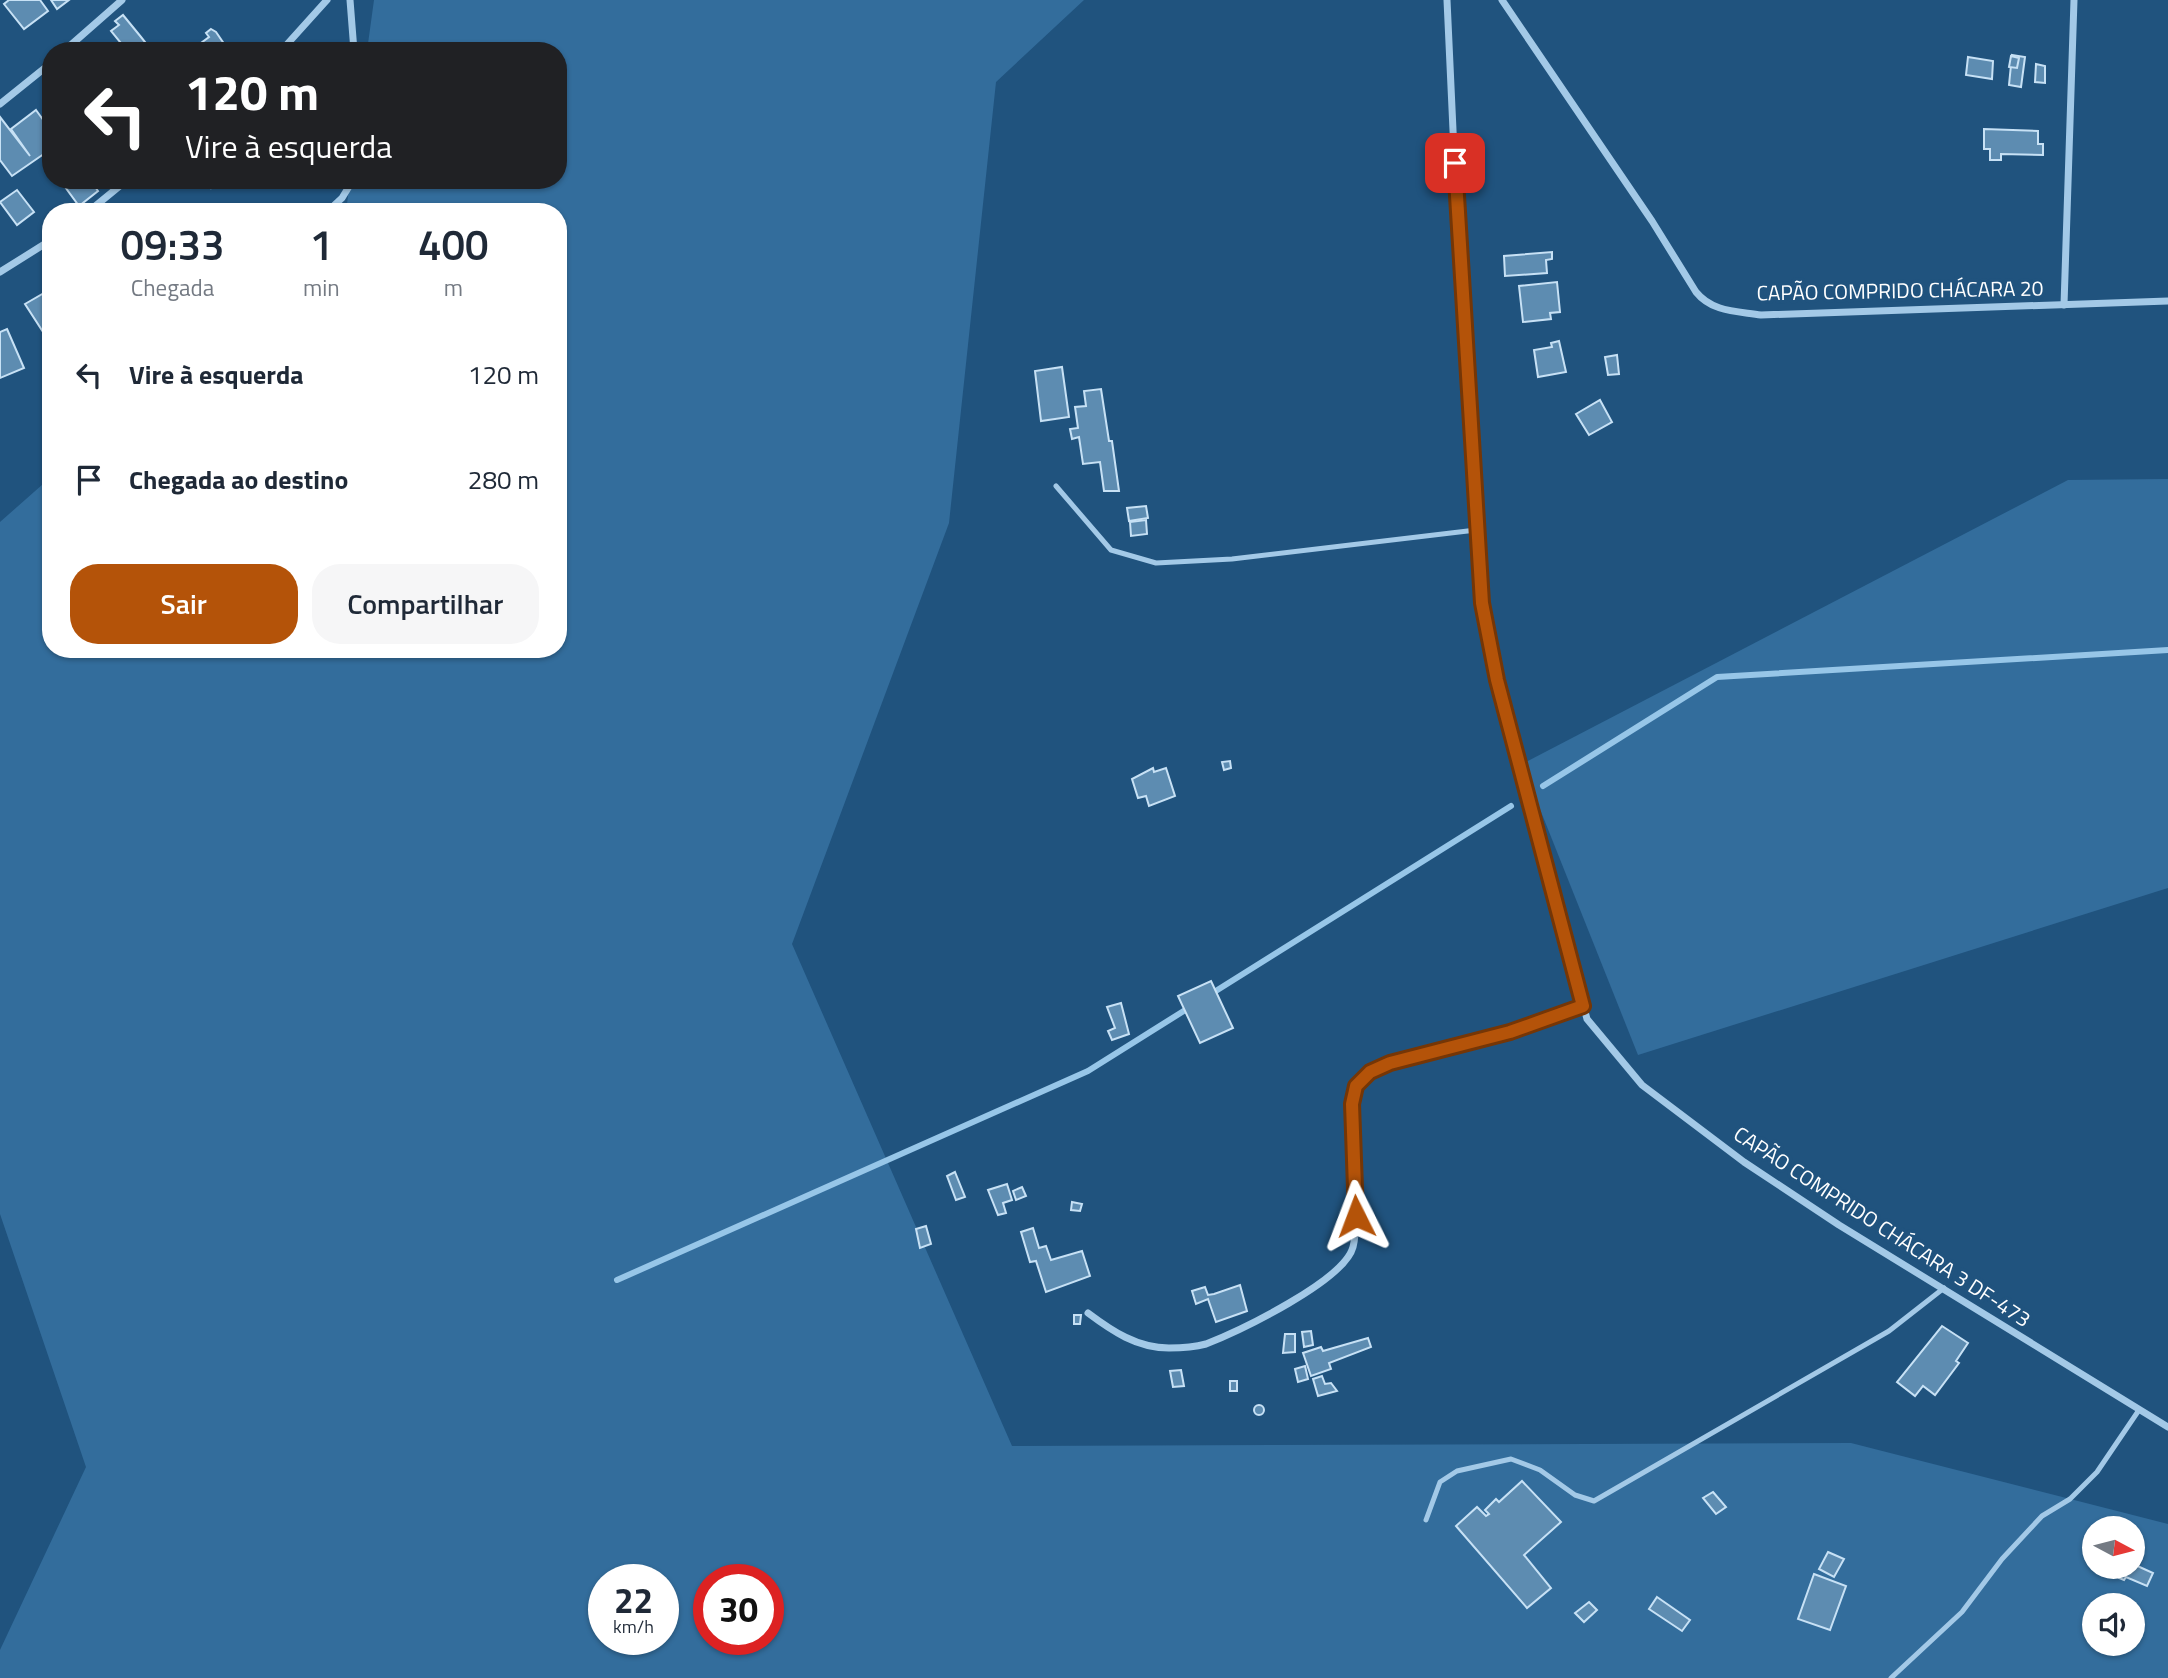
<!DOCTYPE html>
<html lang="pt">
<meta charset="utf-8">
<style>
:root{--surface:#fff;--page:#f6f6f7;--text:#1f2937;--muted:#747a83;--accent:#b45309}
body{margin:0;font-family:"Titillium Web",sans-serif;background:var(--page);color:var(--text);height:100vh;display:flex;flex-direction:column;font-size:26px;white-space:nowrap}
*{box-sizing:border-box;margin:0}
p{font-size:23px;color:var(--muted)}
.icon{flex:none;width:38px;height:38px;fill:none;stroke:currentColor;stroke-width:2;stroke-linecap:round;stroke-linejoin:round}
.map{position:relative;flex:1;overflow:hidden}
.sheet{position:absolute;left:42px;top:203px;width:525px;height:455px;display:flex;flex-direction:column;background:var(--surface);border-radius:28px;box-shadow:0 2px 5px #0004}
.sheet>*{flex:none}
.hud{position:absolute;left:42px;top:42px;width:525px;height:147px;border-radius:28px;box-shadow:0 2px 5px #0004;background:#202124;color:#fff;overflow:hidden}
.needle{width:46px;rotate:97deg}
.fabs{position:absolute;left:2082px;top:1516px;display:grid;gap:14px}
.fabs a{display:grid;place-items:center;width:63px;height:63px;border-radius:50%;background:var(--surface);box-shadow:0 2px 5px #0004;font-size:35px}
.speed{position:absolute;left:588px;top:1564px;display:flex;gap:14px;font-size:35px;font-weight:700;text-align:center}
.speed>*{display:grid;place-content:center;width:91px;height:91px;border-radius:50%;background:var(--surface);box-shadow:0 2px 5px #0004;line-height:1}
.speed small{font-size:18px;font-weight:400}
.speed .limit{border:10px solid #d22;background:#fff;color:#111}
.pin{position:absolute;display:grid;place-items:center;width:60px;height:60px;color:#fff;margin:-30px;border-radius:14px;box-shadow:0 4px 10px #0006}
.me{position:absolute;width:77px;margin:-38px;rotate:357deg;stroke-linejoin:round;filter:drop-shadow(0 0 5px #0008)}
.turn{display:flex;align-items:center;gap:24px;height:147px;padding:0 28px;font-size:32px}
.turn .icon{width:91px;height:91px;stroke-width:2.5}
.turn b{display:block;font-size:49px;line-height:60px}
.eta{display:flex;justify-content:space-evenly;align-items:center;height:119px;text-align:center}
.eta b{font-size:42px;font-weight:600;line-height:49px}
.cta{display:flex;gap:14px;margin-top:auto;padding:14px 28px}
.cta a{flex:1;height:80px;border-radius:28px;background:var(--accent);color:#fff;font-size:28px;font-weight:600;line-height:80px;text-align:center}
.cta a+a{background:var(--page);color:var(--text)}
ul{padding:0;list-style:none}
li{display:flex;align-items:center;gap:21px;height:105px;padding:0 28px}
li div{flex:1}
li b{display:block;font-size:26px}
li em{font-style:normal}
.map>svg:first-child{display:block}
</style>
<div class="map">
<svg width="2168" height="1678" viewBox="0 0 2168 1678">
<rect width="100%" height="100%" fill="#20537e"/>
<!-- green -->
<g fill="#336d9c" fill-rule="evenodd">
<path d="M 374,0 L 1084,0 L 996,82 L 949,523 L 792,944 L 1012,1446 L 1851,1443 L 2168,1524 L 2168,1678 L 0,1678 L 0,1650 L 86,1467 L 0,1214 L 0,522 L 51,477 L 51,649 L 558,649 L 558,212 L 346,212 L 350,180 L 558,180 L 558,51 L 367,51 ZM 2095,1528 L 2133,1528 L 2133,1566 L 2095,1566 ZM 604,1580 L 663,1580 L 663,1640 L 604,1640 ZM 709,1580 L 768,1580 L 768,1640 L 709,1640 ZM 2095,1605 L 2133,1605 L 2133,1643 L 2095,1643 Z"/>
<path d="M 2168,479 L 2168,888 L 1638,1055 L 1522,764 L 2068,480 Z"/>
</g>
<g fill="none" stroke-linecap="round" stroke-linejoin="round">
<!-- stream -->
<g stroke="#97c6e8" stroke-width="6">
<path d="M 1543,786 L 1717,677 L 2168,650"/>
<path d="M 1211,994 L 1511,806"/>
<path d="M 617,1280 L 1088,1071 L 1190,1007"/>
</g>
</g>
<!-- building -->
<g fill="#5d8cb1" stroke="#c7e1f5" stroke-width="2">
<path d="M 9,0 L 40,0 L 48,11 L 24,29 L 4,4 Z"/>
<path d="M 51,0 L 69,0 L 57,9 Z"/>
<path d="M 123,15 L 141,37 L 152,51 L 123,51 L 125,48 L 111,31 L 119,25 L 115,21 Z"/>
<path d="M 211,29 L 216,32 L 229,51 L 207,51 L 201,43 L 209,37 L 206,33 Z"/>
<path d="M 2012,55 L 2025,57 L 2021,87 L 2009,85 Z"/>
<path d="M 2011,56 L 2019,58 L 2017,68 L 2009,67 Z"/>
<path d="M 1968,57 L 1993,61 L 1992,79 L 1966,75 Z"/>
<path d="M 2036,64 L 2045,66 L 2045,83 L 2035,82 Z"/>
<path d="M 36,110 L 49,128 L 51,127 L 51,149 L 12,176 L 0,160 L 0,117 L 30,156 L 11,129 Z"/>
<path d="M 1984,129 L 2038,131 L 2038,144 L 2043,144 L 2043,155 L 2001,154 L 2001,160 L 1990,160 L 1990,149 L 1984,149 Z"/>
<path d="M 60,180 L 90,180 L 98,191 L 79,206 Z"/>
<path d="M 204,180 L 219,180 L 219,181 L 211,188 Z"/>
<path d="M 17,190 L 34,212 L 17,225 L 0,202 Z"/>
<path d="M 1552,252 L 1552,259 L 1546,260 L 1547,273 L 1505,276 L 1504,256 Z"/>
<path d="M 1557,282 L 1560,312 L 1550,313 L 1551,319 L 1523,322 L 1519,286 Z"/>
<path d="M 51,289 L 51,332 L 45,335 L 25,304 Z"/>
<path d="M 7,329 L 24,368 L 0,378 L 0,332 Z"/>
<path d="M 1559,341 L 1566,372 L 1538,377 L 1534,350 L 1552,347 L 1551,343 Z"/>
<path d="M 1617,355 L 1619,374 L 1608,375 L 1605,357 Z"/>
<path d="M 1062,367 L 1069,417 L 1041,421 L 1035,371 Z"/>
<path d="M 1101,389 L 1109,441 L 1112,441 L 1119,491 L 1104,491 L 1100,462 L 1083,464 L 1079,437 L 1072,439 L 1070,429 L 1078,428 L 1075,407 L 1086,406 L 1084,391 Z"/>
<path d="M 1600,400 L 1612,422 L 1589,435 L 1576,414 Z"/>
<path d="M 1146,506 L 1148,518 L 1129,521 L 1127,508 Z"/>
<path d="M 1146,520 L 1147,534 L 1131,536 L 1130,522 Z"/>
<path d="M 1230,761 L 1231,768 L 1224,770 L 1222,762 Z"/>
<path d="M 1153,768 L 1154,772 L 1166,768 L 1175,796 L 1149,806 L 1146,796 L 1138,798 L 1132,779 Z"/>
<path d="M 1211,981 L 1233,1028 L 1200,1043 L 1178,996 Z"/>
<path d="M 1121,1003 L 1129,1034 L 1112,1040 L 1108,1031 L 1115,1028 L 1107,1007 Z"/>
<path d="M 955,1172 L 965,1197 L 956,1200 L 947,1176 Z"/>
<path d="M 1007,1184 L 1012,1200 L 1003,1203 L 1006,1213 L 998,1215 L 988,1190 Z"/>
<path d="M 1022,1187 L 1026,1196 L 1016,1200 L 1013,1191 Z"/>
<path d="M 1072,1202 L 1082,1204 L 1080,1211 L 1071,1210 Z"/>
<path d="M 926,1226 L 931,1244 L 920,1248 L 916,1229 Z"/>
<path d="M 1033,1228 L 1039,1248 L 1046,1246 L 1051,1260 L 1082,1251 L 1090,1276 L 1046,1292 L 1036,1261 L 1030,1262 L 1021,1232 Z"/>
<path d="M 1240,1285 L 1247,1311 L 1216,1322 L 1208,1299 L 1196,1304 L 1192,1291 L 1205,1287 L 1208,1295 L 1214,1294 Z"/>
<path d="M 1074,1315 L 1081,1315 L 1080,1324 L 1074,1324 Z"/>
<path d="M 1942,1326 L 1968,1343 L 1956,1361 L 1959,1363 L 1935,1395 L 1923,1386 L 1915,1396 L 1897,1382 Z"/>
<path d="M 1311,1331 L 1313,1345 L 1304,1347 L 1302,1332 Z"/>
<path d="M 1285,1334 L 1295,1334 L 1295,1352 L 1283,1353 Z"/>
<path d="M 1368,1338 L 1371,1347 L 1329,1363 L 1331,1369 L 1311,1376 L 1303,1353 L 1321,1347 L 1323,1351 Z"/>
<path d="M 1305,1366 L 1308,1379 L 1298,1382 L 1295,1369 Z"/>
<path d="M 1181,1370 L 1184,1386 L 1173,1387 L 1170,1371 Z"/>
<path d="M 1322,1376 L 1325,1384 L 1331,1383 L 1337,1391 L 1318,1396 L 1313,1379 Z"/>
<rect x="1230" y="1381" width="7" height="10"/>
<circle cx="1259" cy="1410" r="5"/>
<path d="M 1522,1481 L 1561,1522 L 1524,1555 L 1551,1588 L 1527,1608 L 1456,1526 L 1477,1507 L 1486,1516 L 1489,1514 L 1485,1510 L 1496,1499 L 1499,1502 Z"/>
<path d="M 1713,1492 L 1726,1507 L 1716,1514 L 1703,1498 Z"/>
<path d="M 1828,1552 L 1844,1559 L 1834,1577 L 1819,1569 Z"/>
<path d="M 2133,1564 L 2153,1573 L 2147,1586 L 2126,1577 L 2124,1580 L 2119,1578 L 2124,1566 Z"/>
<path d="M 1814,1574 L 1846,1586 L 1830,1630 L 1798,1619 Z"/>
<path d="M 1657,1597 L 1690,1620 L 1682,1631 L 1649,1609 Z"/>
<path d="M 1589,1602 L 1597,1610 L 1584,1622 L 1575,1613 Z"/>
</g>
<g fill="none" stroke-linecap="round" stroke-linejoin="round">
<!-- lane -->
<g stroke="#a3c9e7" stroke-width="5">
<path d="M 1056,486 L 1111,550 L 1156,563 L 1232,559 L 1476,530"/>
<path d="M 1426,1520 L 1440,1482 L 1457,1471 L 1511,1459 L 1540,1470 L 1575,1495 L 1594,1501 L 1889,1331 L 1944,1288"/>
<path d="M 1891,1678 L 1962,1612 L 2002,1559 L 2042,1516 L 2070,1499 L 2097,1472 L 2139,1410"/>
</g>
<!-- street -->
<g stroke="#a3c9e7" stroke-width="7">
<path d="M 350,0 L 354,51"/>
<path d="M 1447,0 L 1459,260 L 1482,603 L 1497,680 L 1587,1019 L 1642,1085 L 1744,1162 L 1839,1225 L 2168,1427"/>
<path d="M 1502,0 L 1652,221 L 1696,292 C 1712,312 1736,311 1761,315 L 2168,301"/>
<path d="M 64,51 L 122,0"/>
<path d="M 281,51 L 327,0"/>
<path d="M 0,104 L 51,63"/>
<path d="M 88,212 L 127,180"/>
<path d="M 327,212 L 342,198 L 353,180"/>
<path d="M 0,272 L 51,240"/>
<path d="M 2064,305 L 2074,0"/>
<path d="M 1088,1313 C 1112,1331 1137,1348 1169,1348 C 1180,1348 1195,1347 1206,1344 C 1239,1331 1344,1281 1353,1247 C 1363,1209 1339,1108 1359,1083 C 1381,1055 1471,1043 1507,1033 C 1533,1025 1558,1015 1583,1006"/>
</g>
</g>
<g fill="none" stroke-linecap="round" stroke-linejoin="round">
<!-- route casing -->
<g stroke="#753606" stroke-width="18">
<path id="route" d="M 1356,1216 L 1352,1104 L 1356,1086 L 1370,1072 L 1390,1063 L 1510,1032 L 1583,1006 L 1497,680 L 1482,603 L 1455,163"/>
</g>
<!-- route -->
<use href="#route" stroke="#b45309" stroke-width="12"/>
</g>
<g text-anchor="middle" stroke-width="7" stroke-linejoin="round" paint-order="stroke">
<!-- street labels -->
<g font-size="21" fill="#fff" stroke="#20537e">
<text transform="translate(1900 291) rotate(-1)" y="7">CAPÃO COMPRIDO CHÁCARA 20</text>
<text transform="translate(1882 1227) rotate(33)" y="7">CAPÃO COMPRIDO CHÁCARA 3 DF-473</text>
</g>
</g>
</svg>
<div class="fabs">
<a><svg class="needle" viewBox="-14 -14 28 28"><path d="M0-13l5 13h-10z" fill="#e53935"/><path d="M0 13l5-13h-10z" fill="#747a83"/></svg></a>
<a><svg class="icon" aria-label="sound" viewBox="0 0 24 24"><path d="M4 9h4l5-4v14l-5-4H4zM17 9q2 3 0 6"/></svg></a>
</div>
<div class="speed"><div>22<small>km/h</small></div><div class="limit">30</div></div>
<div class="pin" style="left:1455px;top:163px;background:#d93025"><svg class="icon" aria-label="arrive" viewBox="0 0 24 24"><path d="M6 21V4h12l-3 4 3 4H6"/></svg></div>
<svg class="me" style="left:1356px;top:1216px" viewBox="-20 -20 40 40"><path d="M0-17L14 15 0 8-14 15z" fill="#b45309" stroke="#fff" stroke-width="4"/></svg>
<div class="hud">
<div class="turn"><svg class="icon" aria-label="left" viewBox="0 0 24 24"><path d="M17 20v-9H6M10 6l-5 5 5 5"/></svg><div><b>120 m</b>Vire à esquerda</div></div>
</div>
<section class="sheet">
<div class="eta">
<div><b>09:33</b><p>Chegada</p></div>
<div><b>1</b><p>min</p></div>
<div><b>400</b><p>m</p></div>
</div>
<ul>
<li><svg class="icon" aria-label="left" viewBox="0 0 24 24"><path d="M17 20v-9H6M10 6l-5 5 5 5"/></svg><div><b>Vire à esquerda</b></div><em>120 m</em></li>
<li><svg class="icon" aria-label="arrive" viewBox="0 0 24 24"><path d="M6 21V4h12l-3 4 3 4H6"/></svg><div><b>Chegada ao destino</b></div><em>280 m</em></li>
</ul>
<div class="cta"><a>Sair</a><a>Compartilhar</a></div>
</section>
</div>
